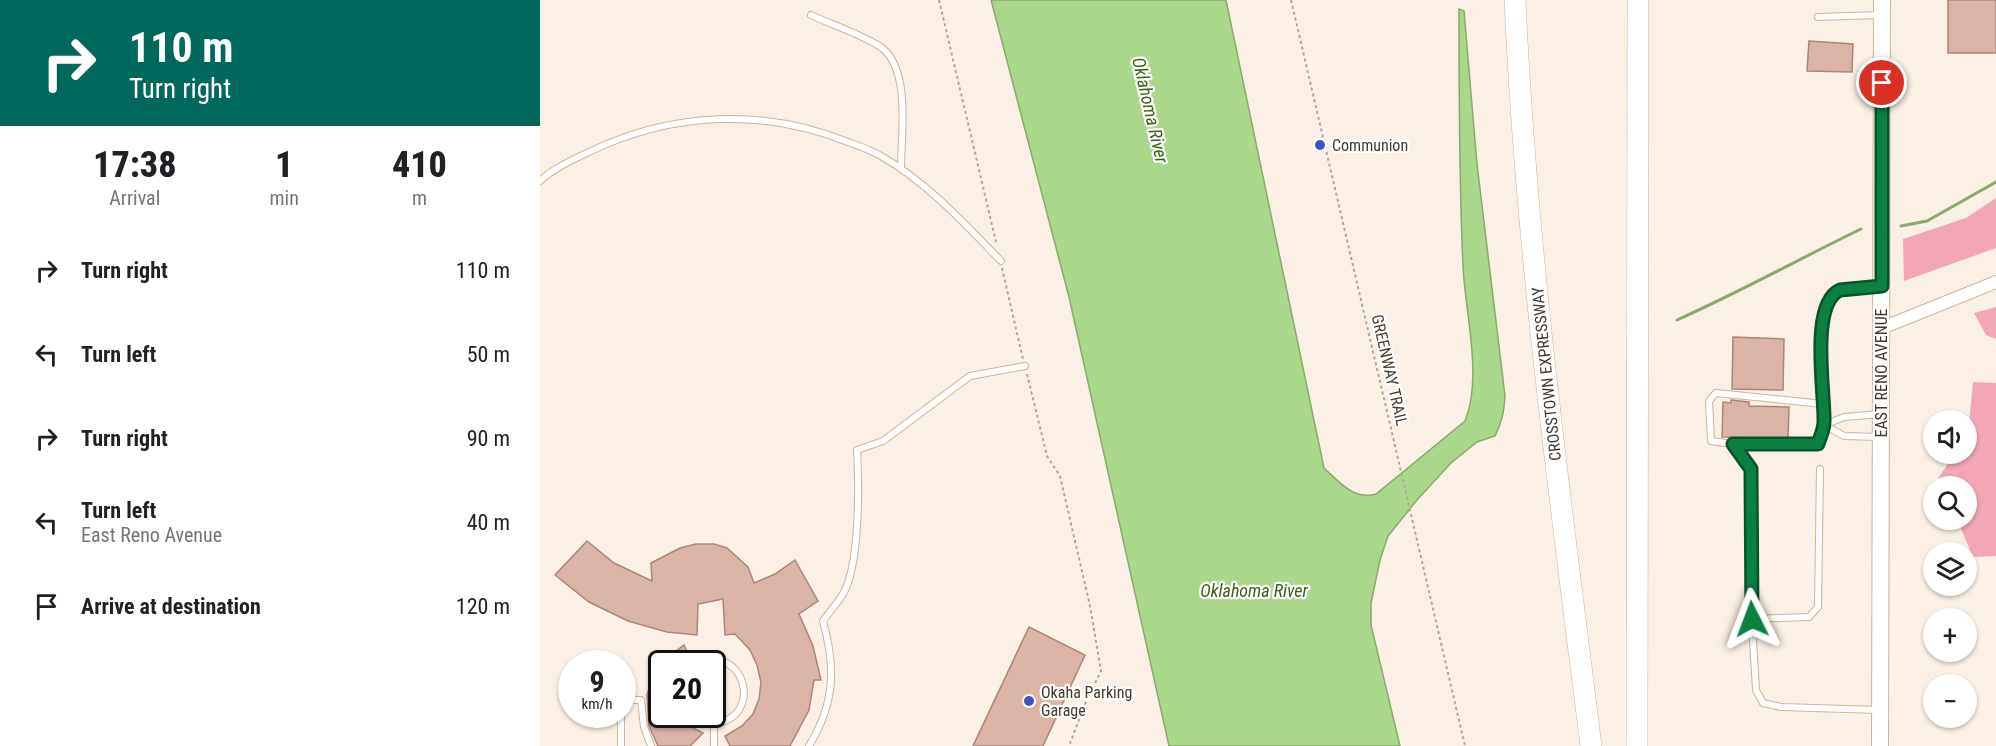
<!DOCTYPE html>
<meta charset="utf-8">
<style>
:root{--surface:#fff;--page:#f6f6f6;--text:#202124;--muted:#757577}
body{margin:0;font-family:"Roboto Condensed",sans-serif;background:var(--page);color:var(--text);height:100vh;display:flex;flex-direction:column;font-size:22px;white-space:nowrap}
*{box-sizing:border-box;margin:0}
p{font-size:20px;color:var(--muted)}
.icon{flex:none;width:33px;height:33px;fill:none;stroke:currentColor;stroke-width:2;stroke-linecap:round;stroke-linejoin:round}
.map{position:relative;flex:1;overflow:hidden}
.details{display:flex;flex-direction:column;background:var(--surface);width:540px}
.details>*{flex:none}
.banner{background:#00695c;color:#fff;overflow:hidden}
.fabs{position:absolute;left:1383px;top:410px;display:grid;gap:12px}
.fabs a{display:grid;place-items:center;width:54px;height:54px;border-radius:50%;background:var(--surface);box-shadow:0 2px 4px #0004;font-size:30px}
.speed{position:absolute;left:18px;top:650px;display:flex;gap:12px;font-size:30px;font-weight:700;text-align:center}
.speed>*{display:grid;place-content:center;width:78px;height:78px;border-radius:50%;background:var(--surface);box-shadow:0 2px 4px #0004;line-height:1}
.speed small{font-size:15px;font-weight:400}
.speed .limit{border:3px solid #111;border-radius:9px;background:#fff;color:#111}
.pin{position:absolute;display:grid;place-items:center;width:51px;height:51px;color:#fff;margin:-26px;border:3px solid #fff;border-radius:50%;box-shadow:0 2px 6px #0007}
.me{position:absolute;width:66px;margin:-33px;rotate:357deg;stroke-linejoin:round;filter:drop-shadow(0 0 4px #0008)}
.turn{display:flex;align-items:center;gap:21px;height:126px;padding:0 30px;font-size:27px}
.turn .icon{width:78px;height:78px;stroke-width:2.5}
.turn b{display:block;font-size:42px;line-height:51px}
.eta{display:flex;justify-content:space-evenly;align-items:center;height:102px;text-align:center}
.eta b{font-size:36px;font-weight:800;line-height:42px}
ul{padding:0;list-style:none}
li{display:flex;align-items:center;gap:18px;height:84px;padding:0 30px}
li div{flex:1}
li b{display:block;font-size:22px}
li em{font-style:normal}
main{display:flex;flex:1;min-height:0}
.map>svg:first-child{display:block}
</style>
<main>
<section class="details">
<div class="banner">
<div class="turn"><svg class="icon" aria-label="right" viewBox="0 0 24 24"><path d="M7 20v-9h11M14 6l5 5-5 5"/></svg><div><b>110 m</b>Turn right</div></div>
</div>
<div class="eta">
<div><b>17:38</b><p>Arrival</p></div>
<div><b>1</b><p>min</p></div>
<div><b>410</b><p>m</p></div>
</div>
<ul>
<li><svg class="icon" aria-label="right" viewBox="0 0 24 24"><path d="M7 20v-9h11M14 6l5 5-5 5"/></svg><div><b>Turn right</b></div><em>110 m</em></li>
<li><svg class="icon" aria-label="left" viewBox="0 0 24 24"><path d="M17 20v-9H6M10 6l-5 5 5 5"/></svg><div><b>Turn left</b></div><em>50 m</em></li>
<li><svg class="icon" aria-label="right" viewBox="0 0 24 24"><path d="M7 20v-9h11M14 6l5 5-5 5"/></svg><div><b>Turn right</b></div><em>90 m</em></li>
<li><svg class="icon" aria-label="left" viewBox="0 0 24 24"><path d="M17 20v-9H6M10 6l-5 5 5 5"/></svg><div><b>Turn left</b><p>East Reno Avenue</p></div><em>40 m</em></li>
<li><svg class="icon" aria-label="arrive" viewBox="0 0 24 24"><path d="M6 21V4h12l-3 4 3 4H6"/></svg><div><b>Arrive at destination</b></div><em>120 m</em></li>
</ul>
</section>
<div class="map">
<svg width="1456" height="746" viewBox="0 0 1456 746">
<rect width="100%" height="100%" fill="#fbf0e5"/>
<!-- green -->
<g fill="#f2a6b6">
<path d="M 1456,198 L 1456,248 L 1364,281 L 1363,239 L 1426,218 Z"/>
<path d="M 1456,307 L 1456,339 L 1446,335 L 1434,313 Z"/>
<path d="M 1433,382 L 1456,383 L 1456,556 L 1433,557 L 1417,519 L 1426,519 L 1426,486 L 1396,486 L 1395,483 L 1415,453 L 1426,453 Z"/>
</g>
<!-- water -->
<path fill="#aad789" stroke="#8ba86d" stroke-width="1.5" d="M 451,0 L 686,0 L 784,468 C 800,483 814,500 836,494 L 925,421 C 943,377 925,313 923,266 C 919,181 919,95 919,9 L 924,11 L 937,164 L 965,396 C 964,412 962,422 955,436 L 937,442 L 911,463 L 877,500 L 848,536 L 840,560 L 831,603 L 831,625 L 860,746 L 629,746 L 529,297 Z"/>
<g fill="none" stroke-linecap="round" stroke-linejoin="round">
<!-- stream -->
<g stroke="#8ba86d" stroke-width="3">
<path d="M 1361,226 L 1387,221 L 1456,182"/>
<path d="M 1137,320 C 1200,292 1259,259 1321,229"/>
</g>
</g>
<!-- building -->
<g fill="#dbb4a8" stroke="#aa857a" stroke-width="1.5">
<rect x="1408" y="0" width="48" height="53"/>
<path d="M 1269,41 L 1313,44 L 1312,72 L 1267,71 Z"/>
<path d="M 1193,337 L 1244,339 L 1243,390 L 1192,389 Z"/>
<path d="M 1191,400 L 1209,402 L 1209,406 L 1249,407 L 1248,439 L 1182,437 L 1183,402 L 1191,403 Z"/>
<path d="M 47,541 L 74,563 L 112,581 L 111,563 L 140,548 L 156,544 L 174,544 L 187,548 L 208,567 L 214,583 L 235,574 L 255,560 L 278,601 L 259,614 L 273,646 L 281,680 L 274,680 L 269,710 L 250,746 L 190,746 L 185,736 L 202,726 L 213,714 L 219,699 L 221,682 L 217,665 L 210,650 L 195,634 L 185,635 L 183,599 L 158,604 L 157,635 L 127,632 L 88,621 L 49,602 L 15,575 Z"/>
<path d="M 489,627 L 545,655 L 503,746 L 433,746 Z"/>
<path d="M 144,645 L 149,655 L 141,663 L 121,663 Z"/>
<path d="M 122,663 L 122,714 L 137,714 L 149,726 L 163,733 L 150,746 L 118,746 L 109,726 L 107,695 L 111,681 Z"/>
</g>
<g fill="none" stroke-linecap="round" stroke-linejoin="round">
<!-- service casing -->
<g stroke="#cdb498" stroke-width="8">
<g id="service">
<path d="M 271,15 C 292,25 324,35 342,48 C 371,71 361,135 361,168"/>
<path d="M 1278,17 L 1340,15"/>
<path d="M 0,181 C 14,168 34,159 51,151 C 133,112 224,108 308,142 C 319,146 331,150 341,156 C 388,183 424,223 461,261"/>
<path d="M 1283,404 L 1176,393 L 1169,401 L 1171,441 L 1193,444 L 1211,469 L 1210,589 L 1216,690 L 1223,703 L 1241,707 L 1339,710"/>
<path d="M 1284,425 L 1304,436 L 1341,437"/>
<path d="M 1284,425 L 1304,417 L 1341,414"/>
<path d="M 1193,444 L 1278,444 C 1280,437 1284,430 1284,422 C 1285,393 1269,304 1300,289 L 1341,286"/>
<path d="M 1212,619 L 1269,617 L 1278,607 L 1280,469"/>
<path d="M 82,700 L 101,700 L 104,727 L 111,746"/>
<path d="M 151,714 C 158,720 166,724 176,723 C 223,717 206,644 158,663"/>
<path d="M 174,723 L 174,746"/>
<path d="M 81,746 L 81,714"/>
<path d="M 269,746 C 295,703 296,668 283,621 C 289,612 297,604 303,594 C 320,565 319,485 317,450 L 343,441 L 430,376 L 485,366"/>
</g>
</g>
<!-- minor casing -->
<g stroke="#cdb498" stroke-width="14">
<path id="minor" d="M 1342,328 L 1456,282"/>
</g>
<!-- secondary casing -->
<g stroke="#cdb498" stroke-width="18">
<path id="secondary" d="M 1340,746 L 1342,0"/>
</g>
<!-- motorway casing -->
<g stroke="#cdb498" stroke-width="22">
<g id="motorway">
<path d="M 975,0 C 986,250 1020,498 1051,746"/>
<path d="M 1097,746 L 1098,0"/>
</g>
</g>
<!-- path -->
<g stroke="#afa599" stroke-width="2" stroke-dasharray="3 3" stroke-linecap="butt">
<path d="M 399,0 L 456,242"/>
<path d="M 751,0 L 925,746"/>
<path d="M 462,268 L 483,359"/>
<path d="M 487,374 L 507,456 L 520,476 L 550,606 L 561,671 L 545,704 L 529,746"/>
</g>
<!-- service -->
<use href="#service" stroke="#fff" stroke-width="6"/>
<!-- minor -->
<use href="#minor" stroke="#fff" stroke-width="12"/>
<!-- secondary -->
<use href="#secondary" stroke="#fff" stroke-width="16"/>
<!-- motorway -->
<use href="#motorway" stroke="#fff" stroke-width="21"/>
</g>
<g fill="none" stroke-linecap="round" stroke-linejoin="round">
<!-- route casing -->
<g stroke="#07532c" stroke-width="15">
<path id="route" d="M 1212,619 L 1211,469 L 1193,444 L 1278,444 C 1280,437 1284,430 1284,422 C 1285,393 1269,304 1300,290 L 1342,286 L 1342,83"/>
</g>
<!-- route -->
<use href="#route" stroke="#0b8043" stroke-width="10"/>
</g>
<!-- markers -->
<g fill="#3f53c6" stroke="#fff" stroke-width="2">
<circle cx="780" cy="145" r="6"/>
<circle cx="489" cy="701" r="6"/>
</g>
<g text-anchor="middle" stroke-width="4.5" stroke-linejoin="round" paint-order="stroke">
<!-- poi labels -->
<g font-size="16" fill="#43392d" stroke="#fff" text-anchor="start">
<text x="792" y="151">Communion</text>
<text x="501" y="698">Okaha Parking<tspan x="501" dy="18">Garage</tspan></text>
</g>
<!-- street labels -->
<g font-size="16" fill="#43392d" stroke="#fff">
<text transform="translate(850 370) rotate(77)" y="6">GREENWAY TRAIL</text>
<text transform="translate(1341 373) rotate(-90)" y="6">EAST RENO AVENUE</text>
<text transform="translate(1006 374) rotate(-96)" y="6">CROSSTOWN EXPRESSWAY</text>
</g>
<!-- water labels -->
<g font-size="18" font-style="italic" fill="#3a6212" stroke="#fff">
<text transform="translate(610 110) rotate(77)" y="6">Oklahoma River</text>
<text x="714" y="597">Oklahoma River</text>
</g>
</g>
</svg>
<div class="fabs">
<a><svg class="icon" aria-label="sound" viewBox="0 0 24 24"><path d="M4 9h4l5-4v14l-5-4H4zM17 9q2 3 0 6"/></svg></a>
<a><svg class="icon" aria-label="search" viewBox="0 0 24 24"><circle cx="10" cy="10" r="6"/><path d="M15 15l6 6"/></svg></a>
<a><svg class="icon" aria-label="layers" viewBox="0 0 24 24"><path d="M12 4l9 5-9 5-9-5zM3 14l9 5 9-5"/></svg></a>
<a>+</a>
<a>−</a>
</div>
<div class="speed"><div>9<small>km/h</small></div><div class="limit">20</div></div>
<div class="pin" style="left:1342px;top:83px;background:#d93025"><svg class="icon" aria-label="arrive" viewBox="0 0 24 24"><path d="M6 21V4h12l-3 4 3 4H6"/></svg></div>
<svg class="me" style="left:1212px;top:619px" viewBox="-20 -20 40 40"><path d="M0-17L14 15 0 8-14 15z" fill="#0b8043" stroke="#fff" stroke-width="4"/></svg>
</div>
</main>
